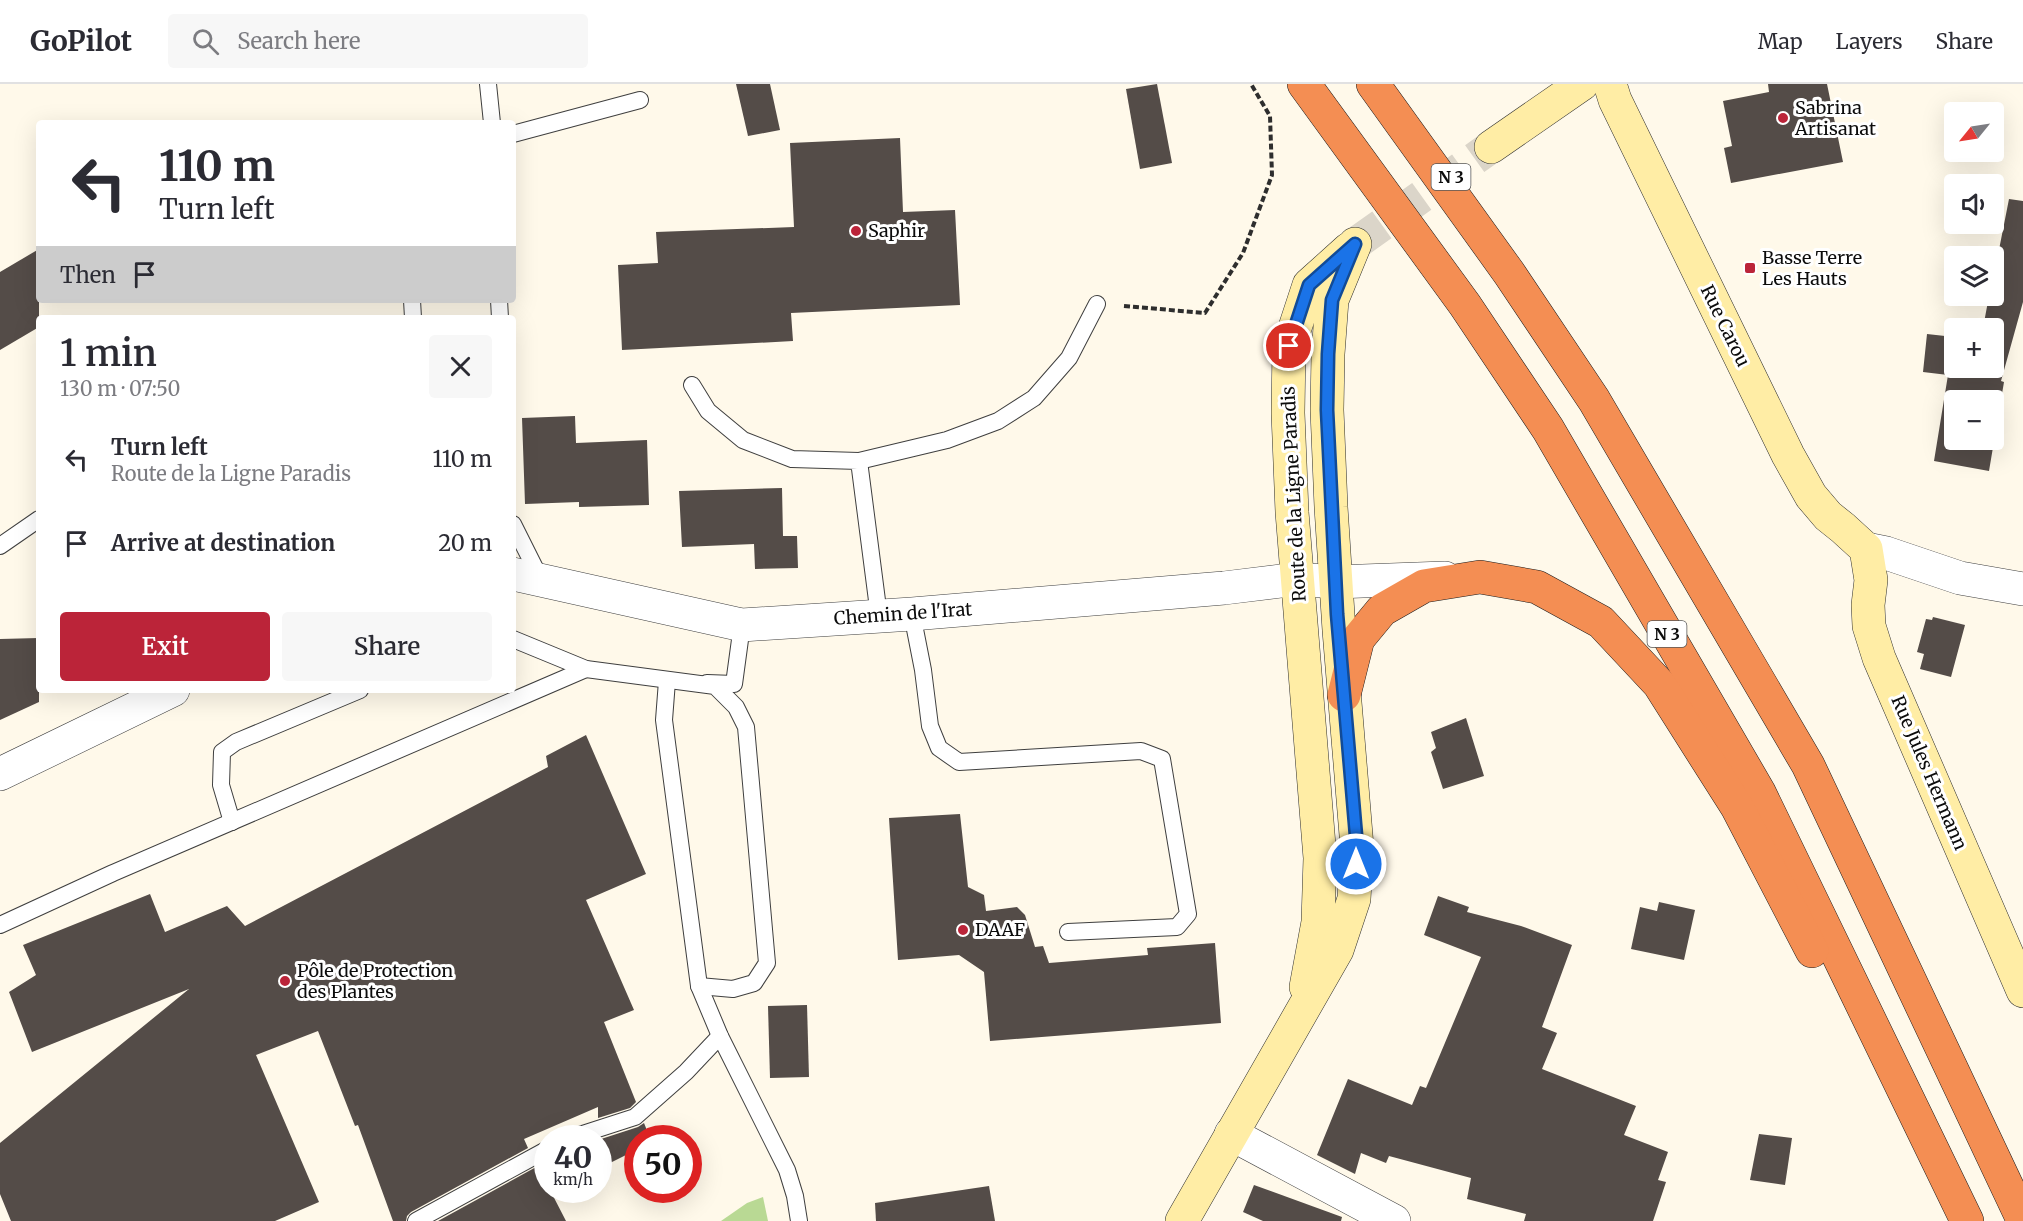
<!DOCTYPE html>
<meta charset="utf-8">
<style>
:root{--surface:#fff;--page:#f7f7f7;--text:#2b2b33;--muted:#7c7c81;--line:#e1e1e2;--accent:#bb2439}
body{margin:0;font-family:Merriweather,serif;background:var(--page);color:var(--text);height:100vh;display:flex;flex-direction:column;font-size:22px;white-space:nowrap}
*{box-sizing:border-box;margin:0}
p{font-size:20px;color:var(--muted)}
.icon{flex:none;width:33px;height:33px;fill:none;stroke:currentColor;stroke-width:2;stroke-linecap:round;stroke-linejoin:round}
.map{position:relative;flex:1;overflow:hidden}
.side{position:absolute;left:36px;top:231px;width:480px;height:378px;display:flex;flex-direction:column;background:var(--surface);border-radius:6px;box-shadow:0 6px 24px #0002}
.side>*{flex:none}
.hud{position:absolute;left:36px;top:36px;width:480px;height:183px;border-radius:6px;box-shadow:0 6px 24px #0002;background:#fff;color:var(--text);overflow:hidden}
.needle{width:39px;rotate:240deg}
.controls{position:absolute;left:1944px;top:18px;display:grid;gap:12px}
.controls a{display:grid;place-items:center;width:60px;height:60px;border-radius:6px;background:var(--surface);box-shadow:0 6px 24px #0002;font-size:30px}
.speed{position:absolute;left:534px;top:1041px;display:flex;gap:12px;font-size:30px;font-weight:700;text-align:center}
.speed>*{display:grid;place-content:center;width:78px;height:78px;border-radius:50%;background:var(--surface);box-shadow:0 6px 24px #0002;line-height:1}
.speed small{font-size:15px;font-weight:400}
.speed .limit{border:9px solid #d22;background:#fff;color:#111}
.pin{position:absolute;display:grid;place-items:center;width:51px;height:51px;color:#fff;margin:-26px;border:3px solid #fff;border-radius:50%;box-shadow:0 2px 6px #0007}
.me{position:absolute;width:66px;margin:-33px;rotate:0deg;stroke-linejoin:round;filter:drop-shadow(0 0 4px #0008)}
.turn{display:flex;align-items:center;gap:21px;height:126px;padding:0 24px;font-size:27px}
.turn .icon{width:78px;height:78px;stroke-width:2.5}
.turn b{display:block;font-size:42px;line-height:51px}
.then{display:flex;align-items:center;height:57px;padding:0 24px;background:#0003;gap:12px;font-size:22px}
.round{display:grid;place-items:center;flex:none;width:63px;height:63px;border-radius:6px;background:var(--page)}
.summary{display:flex;align-items:center;justify-content:space-between;height:102px;padding:0 24px}
h1{font-size:36px;font-weight:600;line-height:45px}
.primary-button{display:flex;gap:12px;margin-top:auto;padding:12px 24px}
.primary-button a{flex:1;height:69px;border-radius:6px;background:var(--accent);color:#fff;font-size:24px;font-weight:600;line-height:69px;text-align:center}
.primary-button a+a{background:var(--page);color:var(--text)}
ul{padding:0;list-style:none}
li{display:flex;align-items:center;gap:18px;height:84px;padding:0 24px}
li div{flex:1}
li b{display:block;font-size:22px}
li em{font-style:normal}
header{display:flex;align-items:center;gap:36px;box-sizing:border-box;height:84px;padding:0 30px;background:var(--surface);border-bottom:2px solid var(--line)}
header strong{font-size:28px}
nav{display:flex;gap:33px;margin-inline-start:auto;font-size:21px}
.search{width:420px;height:54px;background:var(--page);display:flex;align-items:center;gap:15px;box-sizing:border-box;padding:0 21px;border-radius:6px;color:var(--muted);font-size:22px}
.map>svg:first-child{display:block}
</style>
<header>
<strong>GoPilot</strong>
<div class="search"><svg class="icon" aria-label="search" viewBox="0 0 24 24"><circle cx="10" cy="10" r="6"/><path d="M15 15l6 6"/></svg>Search here</div>
<nav><a>Map</a><a>Layers</a><a>Share</a></nav>
</header>
<div class="map">
<svg width="2023" height="1137" viewBox="0 0 2023 1137">
<rect width="100%" height="100%" fill="#fff9ea"/>
<!-- forest -->
<path fill="#b9d994" d="M 763,1113 L 768,1137 L 721,1137 L 747,1119 Z"/>
<!-- building -->
<g fill="#544c48" fill-rule="evenodd">
<path d="M 736,0 L 770,0 L 780,46 L 748,52 Z"/>
<path d="M 1157,0 L 1172,79 L 1140,85 L 1126,5 Z"/>
<path d="M 1768,0 L 1827,0 L 1843,78 L 1731,99 L 1724,64 L 1732,62 L 1723,17 L 1769,8 Z"/>
<path d="M 900,54 L 903,128 L 955,126 L 960,221 L 791,229 L 793,257 L 622,266 L 618,181 L 658,179 L 656,148 L 794,143 L 790,59 Z"/>
<path d="M 2009,115 L 2023,117 L 2023,218 L 2001,297 L 2004,298 L 1989,387 L 1934,377 L 1948,291 L 1923,288 L 1927,250 L 1954,253 L 1954,284 L 1994,284 L 1994,244 L 1983,244 L 1989,212 L 1994,212 L 1994,191 ZM 1954,316 L 1994,316 L 1994,356 L 1954,356 Z"/>
<path d="M 39,165 L 39,243 L 0,266 L 0,188 Z"/>
<path d="M 575,332 L 576,359 L 647,356 L 649,421 L 579,423 L 579,418 L 525,420 L 522,334 Z"/>
<path d="M 782,404 L 783,452 L 797,452 L 798,484 L 755,485 L 754,460 L 682,463 L 679,407 Z"/>
<path d="M 1933,533 L 1965,541 L 1951,593 L 1920,585 L 1924,570 L 1917,568 L 1926,535 L 1932,536 Z"/>
<path d="M 39,554 L 39,618 L 0,636 L 0,555 Z"/>
<path d="M 1466,634 L 1484,692 L 1443,705 L 1431,668 L 1436,664 L 1431,648 Z"/>
<path d="M 586,651 L 646,790 L 586,816 L 634,926 L 604,938 L 636,1018 L 630,1024 L 598,1034 L 598,1023 L 524,1055 L 528,1064 L 411,1128 L 407,1132 L 406,1137 L 393,1137 L 358,1041 L 355,1042 L 318,947 L 256,971 L 319,1118 L 275,1137 L 11,1137 L 0,1110 L 0,1059 L 189,905 L 32,968 L 9,908 L 36,891 L 23,861 L 150,810 L 165,848 L 227,822 L 245,842 L 548,683 L 546,672 Z"/>
<path d="M 960,730 L 968,803 L 984,811 L 986,827 L 1017,823 L 1025,831 L 1035,863 L 1043,862 L 1049,879 L 1148,871 L 1147,864 L 1215,859 L 1221,939 L 990,957 L 984,888 L 959,871 L 898,876 L 889,734 Z"/>
<path d="M 1438,812 L 1469,823 L 1467,828 L 1521,842 L 1572,861 L 1542,943 L 1557,949 L 1542,985 L 1636,1022 L 1624,1051 L 1668,1068 L 1658,1096 L 1666,1098 L 1653,1137 L 1524,1137 L 1526,1130 L 1467,1115 L 1471,1094 L 1389,1072 L 1386,1079 L 1361,1069 L 1355,1090 L 1317,1071 L 1348,995 L 1412,1021 L 1420,1002 L 1426,1004 L 1481,873 L 1424,851 Z"/>
<path d="M 1659,818 L 1695,826 L 1684,876 L 1631,865 L 1640,823 L 1657,827 Z"/>
<path d="M 807,921 L 809,993 L 770,994 L 768,922 Z"/>
<path d="M 644,1039 L 650,1054 L 638,1054 L 638,1065 L 598,1085 L 598,1056 L 638,1043 Z"/>
<path d="M 1759,1050 L 1792,1054 L 1785,1101 L 1750,1096 Z"/>
<path d="M 538,1082 L 548,1101 L 548,1106 L 550,1106 L 566,1137 L 438,1137 Z"/>
<path d="M 1254,1101 L 1342,1133 L 1341,1137 L 1263,1137 L 1243,1128 Z"/>
<path d="M 989,1102 L 995,1137 L 876,1137 L 875,1119 Z"/>
</g>
<g fill="none" stroke-linecap="round" stroke-linejoin="round">
<!-- secondary-tunnel -->
<path stroke="#dbd5c9" stroke-width="33" stroke-dasharray="33 16" stroke-linecap="butt" d="M 1355,160 L 1491,63"/>
<!-- lane casing -->
<g stroke="#3f3f3f" stroke-width="18">
<g id="lane">
<path d="M 488,0 L 492,39"/>
<path d="M 513,50 L 640,16"/>
<path d="M 412,216 L 413,234"/>
<path d="M 499,216 L 500,234"/>
<path d="M 692,301 L 708,327 L 743,356 L 792,375 L 859,377 L 879,532"/>
<path d="M 859,377 L 947,356 L 998,337 L 1034,314 L 1069,274 L 1097,220"/>
<path d="M 513,440 L 541,496"/>
<path d="M 0,462 L 39,435"/>
<path d="M 912,530 L 923,586 L 930,642 L 939,664 L 959,678 L 1141,667 L 1162,675 L 1188,830 L 1177,843 L 1068,848"/>
<path d="M 513,555 L 586,585 L 715,602 L 736,623 L 746,643 L 767,879 L 754,899 L 733,905 L 699,902"/>
<path d="M 667,597 L 664,636 L 699,902 L 720,952 L 787,1086 L 795,1112 L 799,1137"/>
<path d="M 707,599 L 734,600 L 742,541"/>
<path d="M 232,738 L 221,701 L 222,668 L 236,658 L 360,606"/>
<path d="M 0,841 L 113,789 L 586,585"/>
<path d="M 570,1054 L 635,1033 L 686,988 L 720,952"/>
<path d="M 416,1137 L 548,1065"/>
</g>
</g>
<!-- street casing -->
<g stroke="#3f3f3f" stroke-width="34">
<g id="street">
<path d="M 1866,465 L 1886,469 L 1960,494 L 2023,505"/>
<path d="M 513,490 L 742,541 L 912,530 L 1224,504 L 1297,495 L 1335,498 L 1445,494"/>
<path d="M 0,690 L 173,606"/>
<path d="M 1231,1050 L 1394,1137"/>
</g>
</g>
<!-- secondary casing -->
<g stroke="#2e2e2e" stroke-width="34">
<g id="secondary">
<path d="M 1610,0 L 1615,16 L 1788,371 L 1811,412 L 1828,432 L 1843,444 L 1866,465 L 1871,496 L 1868,521 L 1869,542 L 1879,574 L 2023,907"/>
<path d="M 1491,63 L 1582,0"/>
<path d="M 1306,903 L 1318,838 L 1320,774 L 1292,428 L 1288,329 L 1289,262 L 1309,201 L 1349,165"/>
<path d="M 1182,1137 L 1337,866 L 1354,815 L 1357,763 L 1339,546 L 1331,423 L 1327,326 L 1328,270 L 1332,216 L 1355,160"/>
</g>
</g>
<!-- highway casing -->
<g stroke="#1d1d1d" stroke-width="34">
<g id="highway">
<path d="M 1304,0 L 1465,221 L 1548,345 L 1759,708 L 1967,1137"/>
<path d="M 1373,0 L 1509,189 L 1594,316 L 1808,681 L 2023,1136"/>
<path d="M 1344,611 L 1358,555 L 1382,526 L 1424,502 L 1480,493 L 1537,503 L 1601,538 L 1659,600 L 1737,723 L 1812,867"/>
</g>
</g>
<!-- path -->
<path stroke="#2e2e2e" stroke-width="4" stroke-dasharray="6 3" stroke-linecap="butt" d="M 1124,222 L 1205,229 L 1243,169 L 1272,91 L 1270,32 L 1251,0"/>
<!-- lane -->
<use href="#lane" stroke="#fff" stroke-width="16"/>
<!-- street -->
<use href="#street" stroke="#fff" stroke-width="33"/>
<!-- secondary -->
<use href="#secondary" stroke="#ffeda5" stroke-width="33"/>
<!-- highway -->
<use href="#highway" stroke="#f48e53" stroke-width="33"/>
</g>
<g fill="none" stroke-linecap="round" stroke-linejoin="round">
<!-- route casing -->
<g stroke="#114b97" stroke-width="15">
<path id="route" d="M 1289,262 L 1309,201 L 1355,160 L 1332,216 L 1328,270 L 1327,326 L 1337,530 L 1357,763 L 1356,780"/>
</g>
<!-- route -->
<use href="#route" stroke="#1a73e8" stroke-width="10"/>
</g>
<!-- markers -->
<g fill="#bb2439" stroke="#fff" stroke-width="2">
<circle cx="1783" cy="34" r="6"/>
<circle cx="856" cy="147" r="6"/>
<rect x="1744" y="178" width="12" height="12" rx="3"/>
<circle cx="963" cy="846" r="6"/>
<circle cx="285" cy="897" r="6"/>
</g>
<g text-anchor="middle" stroke-width="6" stroke-linejoin="round" paint-order="stroke">
<!-- shield labels -->
<g fill="#fff" stroke="#555" stroke-width="1.5">
<rect x="1431.5" y="80" width="39" height="26" rx="4.5"/>
<rect x="1647.5" y="537" width="39" height="26" rx="4.5"/>
</g>
<g font-size="16" font-weight="bold" fill="#0c0c0c">
<text x="1451" y="99">N 3</text>
<text x="1667" y="556">N 3</text>
</g>
<!-- poi labels -->
<g font-size="18" fill="#0c0c0c" stroke="#fff" text-anchor="start">
<text x="1795" y="30">Sabrina<tspan x="1795" dy="21">Artisanat</tspan></text>
<text x="868" y="153">Saphir</text>
<text x="1762" y="180">Basse Terre<tspan x="1762" dy="21">Les Hauts</tspan></text>
<text x="975" y="852">DAAF</text>
<text x="297" y="893">Pôle de Protection<tspan x="297" dy="21">des Plantes</tspan></text>
</g>
<!-- street labels -->
<g font-size="18" fill="#0c0c0c" stroke="#fff">
<text transform="translate(1725 242) rotate(64)" y="6">Rue Carou</text>
<text transform="translate(1294 410) rotate(-93)" y="6">Route de la Ligne Paradis</text>
<text transform="translate(903 530) rotate(-4)" y="6">Chemin de l'Irat</text>
<text transform="translate(1929 689) rotate(67)" y="6">Rue Jules Hermann</text>
</g>
</g>
</svg>
<div class="controls">
<a><svg class="needle" viewBox="-14 -14 28 28"><path d="M0-13l5 13h-10z" fill="#e53935"/><path d="M0 13l5-13h-10z" fill="#7c7c81"/></svg></a>
<a><svg class="icon" aria-label="sound" viewBox="0 0 24 24"><path d="M4 9h4l5-4v14l-5-4H4zM17 9q2 3 0 6"/></svg></a>
<a><svg class="icon" aria-label="layers" viewBox="0 0 24 24"><path d="M12 4l9 5-9 5-9-5zM3 14l9 5 9-5"/></svg></a>
<a>+</a>
<a>−</a>
</div>
<div class="speed"><div>40<small>km/h</small></div><div class="limit">50</div></div>
<div class="pin" style="left:1289px;top:262px;background:#d93025"><svg class="icon" aria-label="arrive" viewBox="0 0 24 24"><path d="M6 21V4h12l-3 4 3 4H6"/></svg></div>
<svg class="me" style="left:1356px;top:780px" viewBox="-20 -20 40 40"><circle r="17" fill="#1a73e8" stroke="#fff" stroke-width="3"/><path d="M0-11L8 9 0 5-8 9z" fill="#fff"/></svg>
<div class="hud">
<div class="turn"><svg class="icon" aria-label="left" viewBox="0 0 24 24"><path d="M17 20v-9H6M10 6l-5 5 5 5"/></svg><div><b>110 m</b>Turn left</div></div>
<div class="then">Then<svg class="icon" aria-label="arrive" viewBox="0 0 24 24"><path d="M6 21V4h12l-3 4 3 4H6"/></svg></div>
</div>
<section class="side">
<div class="summary"><div><h1>1 min</h1><p>130 m · 07:50</p></div><a class="round"><svg class="icon" aria-label="close" viewBox="0 0 24 24"><path d="M6 6l12 12M18 6L6 18"/></svg></a></div>
<ul>
<li><svg class="icon" aria-label="left" viewBox="0 0 24 24"><path d="M17 20v-9H6M10 6l-5 5 5 5"/></svg><div><b>Turn left</b><p>Route de la Ligne Paradis</p></div><em>110 m</em></li>
<li><svg class="icon" aria-label="arrive" viewBox="0 0 24 24"><path d="M6 21V4h12l-3 4 3 4H6"/></svg><div><b>Arrive at destination</b></div><em>20 m</em></li>
</ul>
<div class="primary-button"><a>Exit</a><a>Share</a></div>
</section>
</div>
